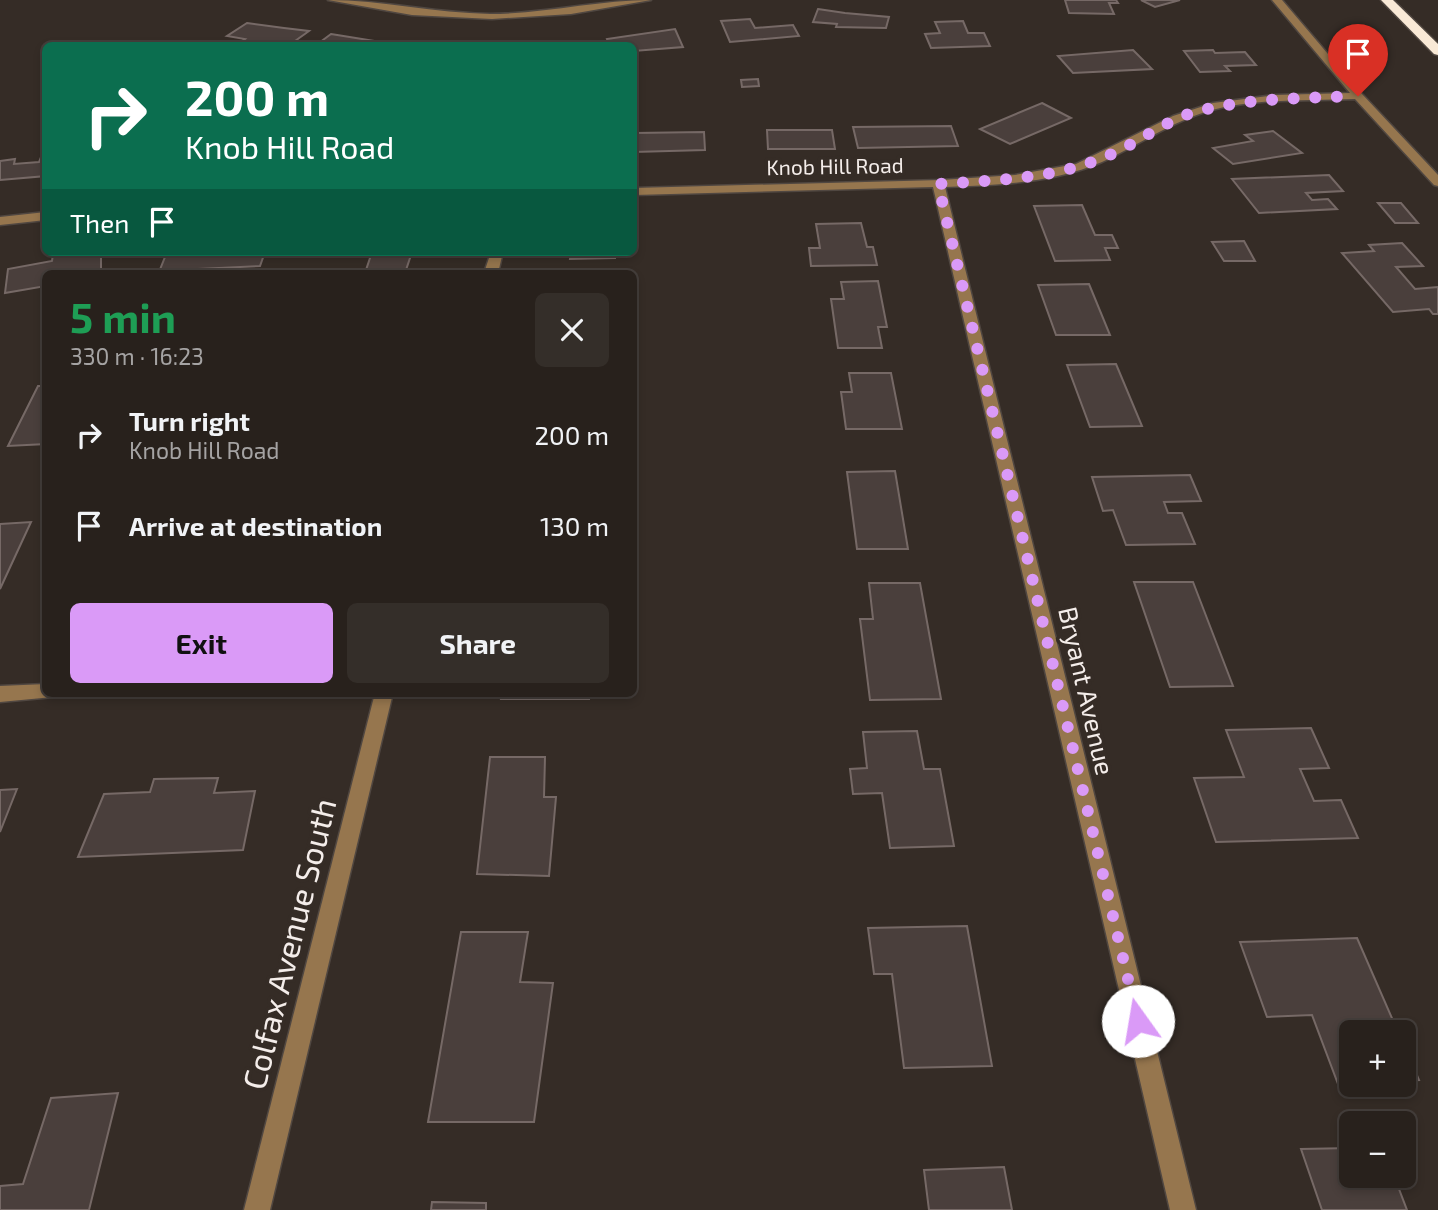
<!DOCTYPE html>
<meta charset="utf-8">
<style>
:root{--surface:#28211c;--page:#342e29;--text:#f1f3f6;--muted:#a5a3a3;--line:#443e3b;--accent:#da9af7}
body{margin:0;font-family:"Exo 2",sans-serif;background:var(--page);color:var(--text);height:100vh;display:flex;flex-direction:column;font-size:26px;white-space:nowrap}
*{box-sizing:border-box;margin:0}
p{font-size:23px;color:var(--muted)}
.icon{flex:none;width:38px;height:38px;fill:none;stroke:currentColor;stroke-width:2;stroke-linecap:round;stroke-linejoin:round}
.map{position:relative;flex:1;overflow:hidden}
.drawer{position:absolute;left:42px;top:270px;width:595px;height:427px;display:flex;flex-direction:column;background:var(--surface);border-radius:10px;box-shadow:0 4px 10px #0003,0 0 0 2px var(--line)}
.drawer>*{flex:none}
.top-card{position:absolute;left:42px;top:42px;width:595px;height:214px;border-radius:10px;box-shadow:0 4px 10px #0003,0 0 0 2px var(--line);background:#0b6e4f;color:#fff;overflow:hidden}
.tools{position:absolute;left:1339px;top:1020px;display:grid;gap:14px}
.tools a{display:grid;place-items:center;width:77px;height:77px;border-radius:10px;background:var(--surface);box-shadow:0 4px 10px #0003,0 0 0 2px var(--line);font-size:35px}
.pin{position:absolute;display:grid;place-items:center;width:60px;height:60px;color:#fff;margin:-72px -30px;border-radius:50% 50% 50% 0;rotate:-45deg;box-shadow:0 0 7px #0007}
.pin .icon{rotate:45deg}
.me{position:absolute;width:77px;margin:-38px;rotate:347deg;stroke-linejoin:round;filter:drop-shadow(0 0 5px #0008)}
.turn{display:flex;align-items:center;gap:24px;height:147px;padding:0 28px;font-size:32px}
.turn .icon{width:91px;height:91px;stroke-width:2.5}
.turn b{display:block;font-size:49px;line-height:60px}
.then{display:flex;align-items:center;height:66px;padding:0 28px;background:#0003;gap:14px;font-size:26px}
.round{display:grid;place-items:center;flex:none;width:74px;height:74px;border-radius:10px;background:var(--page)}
.head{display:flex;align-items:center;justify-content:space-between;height:119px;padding:0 28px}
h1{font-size:42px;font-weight:700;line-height:52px;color:#1e9e55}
.action{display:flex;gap:14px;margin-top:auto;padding:14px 28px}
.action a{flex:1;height:80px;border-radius:10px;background:var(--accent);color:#111;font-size:28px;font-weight:700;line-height:80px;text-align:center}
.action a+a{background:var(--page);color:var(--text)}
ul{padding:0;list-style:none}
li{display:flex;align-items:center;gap:21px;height:91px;padding:0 28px}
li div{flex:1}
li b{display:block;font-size:26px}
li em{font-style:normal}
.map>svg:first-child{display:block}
</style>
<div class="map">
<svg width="1438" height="1210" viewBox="0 0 1438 1210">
<rect width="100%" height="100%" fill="#352c26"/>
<!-- building -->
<g fill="#4a3f3c" stroke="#766966" stroke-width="2">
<path d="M 1065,0 L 1116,0 L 1118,3 L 1109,3 L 1114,14 L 1069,13 Z"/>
<path d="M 1141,0 L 1180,0 L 1155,7 Z"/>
<path d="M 818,9 L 845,13 L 889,17 L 886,28 L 836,27 L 837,24 L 813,22 Z"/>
<path d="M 750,19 L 755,28 L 793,25 L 799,36 L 730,42 L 721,21 Z"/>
<path d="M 963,21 L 968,33 L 984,33 L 990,46 L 931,48 L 925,34 L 940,33 L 935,22 Z"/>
<path d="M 247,23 L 284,28 L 309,31 L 288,46 L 237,45 L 245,39 L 227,36 Z"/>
<path d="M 675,29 L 683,47 L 634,51 L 634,46 L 610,46 L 607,39 Z"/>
<path d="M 331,34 L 393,44 L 315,46 Z"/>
<path d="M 1133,50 L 1152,69 L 1073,73 L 1058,56 Z"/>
<path d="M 1213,50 L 1215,53 L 1245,52 L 1256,65 L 1225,66 L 1230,71 L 1200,72 L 1184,51 Z"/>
<path d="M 758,79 L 759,86 L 742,87 L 741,80 Z"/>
<path d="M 1042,103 L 1071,118 L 1010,144 L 980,129 Z"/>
<path d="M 951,126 L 958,146 L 858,148 L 853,127 Z"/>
<path d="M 767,130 L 832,130 L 835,149 L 768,149 Z"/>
<path d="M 1273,131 L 1302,153 L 1233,164 L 1213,148 L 1253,141 L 1245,135 Z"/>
<path d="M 704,132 L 705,150 L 634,152 L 634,133 Z"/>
<path d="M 46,156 L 46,176 L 0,180 L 0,161 L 15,159 L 14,164 L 39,162 L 41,157 Z"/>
<path d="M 1329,175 L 1343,191 L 1306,193 L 1312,200 L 1328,199 L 1337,209 L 1259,213 L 1232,179 Z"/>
<path d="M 1378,203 L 1401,203 L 1418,223 L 1395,223 Z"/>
<path d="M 1082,205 L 1095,235 L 1112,235 L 1118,248 L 1105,248 L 1110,260 L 1055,261 L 1034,206 Z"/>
<path d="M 861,223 L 867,247 L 873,247 L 877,265 L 811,266 L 809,248 L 820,248 L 816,224 Z"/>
<path d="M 1244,241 L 1255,261 L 1224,261 L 1212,242 Z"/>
<path d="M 1402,243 L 1423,266 L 1396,267 L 1415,289 L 1438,287 L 1438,314 L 1433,314 L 1429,309 L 1393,312 L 1342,253 L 1374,251 L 1369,245 Z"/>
<path d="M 65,252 L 87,252 L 87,255 L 101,252 L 101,273 L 46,273 L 46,286 L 5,293 L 8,269 L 52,261 L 53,254 Z"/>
<path d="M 167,252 L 265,252 L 260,266 L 198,269 L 196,273 L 159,272 Z"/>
<path d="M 372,252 L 412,252 L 405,273 L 365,273 Z"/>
<path d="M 571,252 L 615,252 L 615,258 L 570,259 Z"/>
<path d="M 878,281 L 887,327 L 878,327 L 882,348 L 838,348 L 831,299 L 844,299 L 841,282 Z"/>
<path d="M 1089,284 L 1110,335 L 1056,335 L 1038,285 Z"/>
<path d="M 1116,364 L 1142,426 L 1090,427 L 1067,365 Z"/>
<path d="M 849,373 L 891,373 L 902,429 L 846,429 L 841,392 L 852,392 Z"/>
<path d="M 38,386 L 46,386 L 46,444 L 8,446 Z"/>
<path d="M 895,471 L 908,549 L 857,549 L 847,472 Z"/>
<path d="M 1190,475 L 1201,501 L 1164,502 L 1168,513 L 1182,513 L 1195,544 L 1126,545 L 1113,510 L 1103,511 L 1092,477 Z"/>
<path d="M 31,522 L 0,589 L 0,524 Z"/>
<path d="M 1134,582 L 1193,582 L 1233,686 L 1170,687 Z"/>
<path d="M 869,583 L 920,583 L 941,699 L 870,700 L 860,619 L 873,619 Z"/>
<path d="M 502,693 L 589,693 L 589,699 L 501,699 Z"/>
<path d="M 1311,728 L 1329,768 L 1300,769 L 1314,801 L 1341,800 L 1358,838 L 1216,842 L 1194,778 L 1244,777 L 1226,730 Z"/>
<path d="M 917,731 L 924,769 L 940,769 L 954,846 L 890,848 L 882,793 L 853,794 L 850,769 L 867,768 L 863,732 Z"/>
<path d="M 490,757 L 545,757 L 544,797 L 556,797 L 549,876 L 477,874 Z"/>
<path d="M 218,778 L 214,793 L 255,791 L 243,850 L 78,857 L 104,794 L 150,792 L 154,779 Z"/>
<path d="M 17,789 L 0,832 L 0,790 Z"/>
<path d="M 967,926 L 992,1066 L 904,1068 L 892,974 L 874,974 L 868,928 Z"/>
<path d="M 461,932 L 528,932 L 520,982 L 553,983 L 534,1122 L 428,1122 Z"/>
<path d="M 1357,938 L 1398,1032 L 1351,1032 L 1351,1083 L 1338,1084 L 1312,1015 L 1267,1017 L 1240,942 Z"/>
<path d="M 1404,1044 L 1419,1080 L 1404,1081 Z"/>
<path d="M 118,1093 L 89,1210 L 0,1210 L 0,1186 L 23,1184 L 51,1098 Z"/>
<path d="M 1351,1148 L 1351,1176 L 1394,1176 L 1407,1210 L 1322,1210 L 1301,1149 Z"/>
<path d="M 1004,1167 L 1012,1210 L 929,1210 L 924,1170 Z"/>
<path d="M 432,1202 L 486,1203 L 486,1210 L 431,1210 Z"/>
</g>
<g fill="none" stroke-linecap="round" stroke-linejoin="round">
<!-- minor casing -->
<g stroke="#504741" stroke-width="3">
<g id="minor">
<path d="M 328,0 C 382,0 435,13 490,14 C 544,14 597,0 651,0 L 571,14 L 492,19 L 412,15 Z"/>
<path d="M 1272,0 L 1282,0 L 1362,94 L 1438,175 L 1438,186 L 1434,185 L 1355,99 C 1308,101 1258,98 1212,110 C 1172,121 1139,145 1102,162 C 1053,183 997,185 945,187 L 1196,1210 L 1170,1210 L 933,187 L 634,195 L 634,188 L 941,180 L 1015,175 L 1076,164 L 1173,116 L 1213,103 L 1275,95 L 1350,93 Z"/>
<path d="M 46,212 L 46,220 L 0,225 L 0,217 Z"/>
<path d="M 491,252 L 503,252 L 498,273 L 484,273 Z"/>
<path d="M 46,684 L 46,693 L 55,693 L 53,697 L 0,702 L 0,686 Z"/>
<path d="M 375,693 L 393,693 L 270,1210 L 244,1210 Z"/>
</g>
</g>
<!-- highway casing -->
<g stroke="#504741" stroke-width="3">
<path id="highway" d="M 1381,0 L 1393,0 L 1438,44 L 1438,55 L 1434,54 Z"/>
</g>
<!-- minor -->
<use href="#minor" fill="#96764e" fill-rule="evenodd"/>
<!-- highway -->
<use href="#highway" fill="#f9e9d6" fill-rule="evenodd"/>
</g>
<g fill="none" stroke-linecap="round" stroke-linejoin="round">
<!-- route -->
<path stroke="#da9af7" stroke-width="12" stroke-dasharray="0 21.6" d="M 1138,1021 L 938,184 C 999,180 1061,179 1116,152 C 1144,139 1168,119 1198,111 C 1250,98 1304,98 1358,96"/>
</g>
<g text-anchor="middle" stroke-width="7" stroke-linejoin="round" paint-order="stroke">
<!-- far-street labels -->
<g font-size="21" fill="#f4edea" stroke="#352c26">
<text transform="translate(835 167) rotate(-1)" y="7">Knob Hill Road</text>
</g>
<!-- street labels -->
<g font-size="26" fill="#f4edea" stroke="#352c26">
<text transform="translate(1086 691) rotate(77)" y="9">Bryant Avenue</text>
</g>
<!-- near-street labels -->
<g font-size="32" fill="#f4edea" stroke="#352c26">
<text transform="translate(290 944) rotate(-76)" y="11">Colfax Avenue South</text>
</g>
</g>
</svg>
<div class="tools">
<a>+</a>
<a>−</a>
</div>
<div class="pin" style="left:1358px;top:96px;background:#d93025"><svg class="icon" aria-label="arrive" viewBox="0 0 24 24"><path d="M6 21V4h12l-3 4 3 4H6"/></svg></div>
<svg class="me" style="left:1138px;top:1021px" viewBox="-20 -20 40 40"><circle r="19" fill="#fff"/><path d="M0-13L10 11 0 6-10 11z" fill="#da9af7"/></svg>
<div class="top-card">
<div class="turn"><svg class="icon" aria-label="right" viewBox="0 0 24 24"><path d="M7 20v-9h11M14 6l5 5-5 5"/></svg><div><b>200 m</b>Knob Hill Road</div></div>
<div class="then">Then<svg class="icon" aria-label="arrive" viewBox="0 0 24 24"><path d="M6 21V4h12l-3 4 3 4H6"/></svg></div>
</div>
<section class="drawer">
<div class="head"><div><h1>5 min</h1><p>330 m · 16:23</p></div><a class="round"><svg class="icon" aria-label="close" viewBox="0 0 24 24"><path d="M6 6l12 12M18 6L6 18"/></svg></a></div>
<ul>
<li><svg class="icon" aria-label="right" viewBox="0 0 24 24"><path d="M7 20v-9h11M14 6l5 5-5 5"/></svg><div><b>Turn right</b><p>Knob Hill Road</p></div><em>200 m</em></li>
<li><svg class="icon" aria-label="arrive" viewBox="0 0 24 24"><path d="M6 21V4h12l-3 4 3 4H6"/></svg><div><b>Arrive at destination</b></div><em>130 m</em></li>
</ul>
<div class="action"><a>Exit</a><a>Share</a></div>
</section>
</div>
